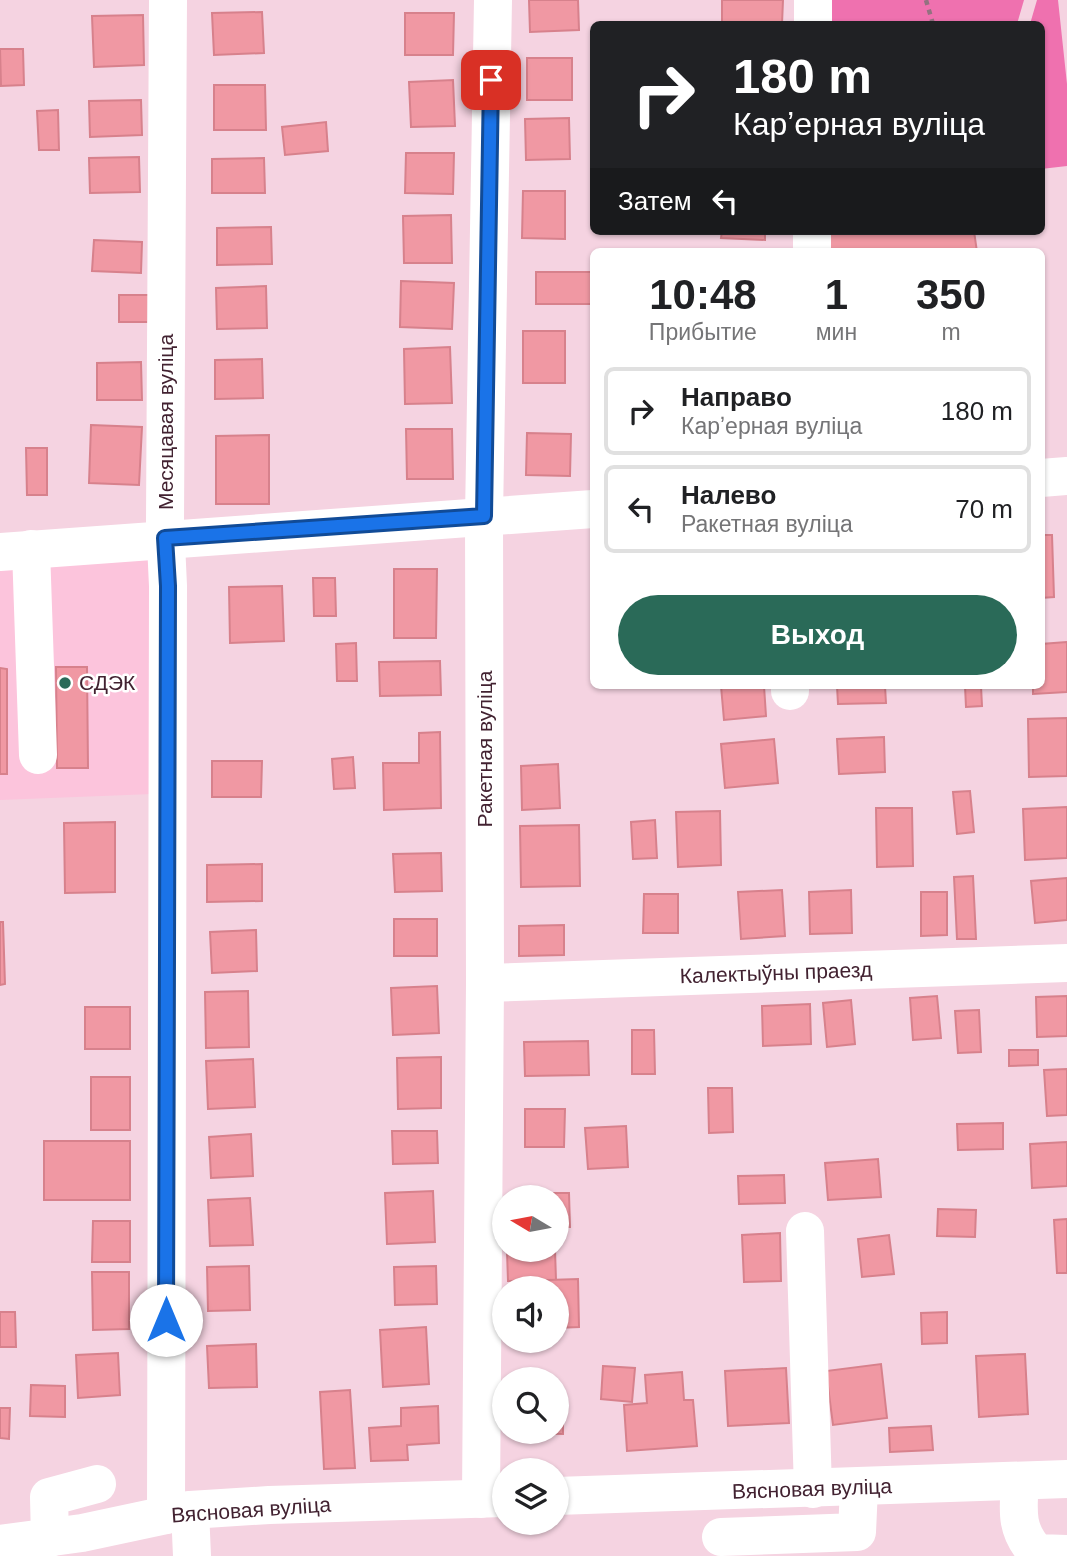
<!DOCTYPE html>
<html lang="ru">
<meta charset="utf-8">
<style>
:root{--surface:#fff;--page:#f2f2f2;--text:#202124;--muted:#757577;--line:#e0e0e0;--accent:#2a6a58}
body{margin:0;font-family:Helvetica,sans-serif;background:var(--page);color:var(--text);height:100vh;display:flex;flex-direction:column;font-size:26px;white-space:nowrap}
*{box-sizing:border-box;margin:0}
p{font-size:23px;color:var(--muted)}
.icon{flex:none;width:38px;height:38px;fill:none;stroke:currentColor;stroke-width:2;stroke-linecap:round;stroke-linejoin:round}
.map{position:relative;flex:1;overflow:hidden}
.details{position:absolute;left:590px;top:248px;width:455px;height:441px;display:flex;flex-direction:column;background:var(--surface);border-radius:10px;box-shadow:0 2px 5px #0004}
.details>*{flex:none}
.hud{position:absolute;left:590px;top:21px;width:455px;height:214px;border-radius:10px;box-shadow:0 2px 5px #0004;background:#202124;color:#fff;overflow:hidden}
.needle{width:46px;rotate:280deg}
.fabs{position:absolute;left:492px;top:1185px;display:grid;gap:14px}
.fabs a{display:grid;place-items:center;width:77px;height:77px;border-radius:50%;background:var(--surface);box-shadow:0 2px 5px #0004;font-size:35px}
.pin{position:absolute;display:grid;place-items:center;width:60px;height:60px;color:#fff;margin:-30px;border-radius:14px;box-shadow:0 4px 10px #0006}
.me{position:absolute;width:77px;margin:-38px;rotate:0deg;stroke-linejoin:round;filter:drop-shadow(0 0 5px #0008)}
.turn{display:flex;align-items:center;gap:24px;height:147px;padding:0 28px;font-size:32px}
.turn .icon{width:91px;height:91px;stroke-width:2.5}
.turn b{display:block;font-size:49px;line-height:60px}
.then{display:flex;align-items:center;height:66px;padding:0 28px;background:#0003;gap:14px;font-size:26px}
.eta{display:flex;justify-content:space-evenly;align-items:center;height:119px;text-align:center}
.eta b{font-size:42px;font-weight:800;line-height:49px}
.button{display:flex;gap:14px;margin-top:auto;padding:14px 28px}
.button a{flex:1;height:80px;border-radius:42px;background:var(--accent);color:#fff;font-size:28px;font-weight:800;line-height:80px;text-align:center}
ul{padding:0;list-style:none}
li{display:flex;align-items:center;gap:21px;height:88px;margin:0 14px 10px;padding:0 14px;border:4px solid var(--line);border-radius:10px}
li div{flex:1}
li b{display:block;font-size:26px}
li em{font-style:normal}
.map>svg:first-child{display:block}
</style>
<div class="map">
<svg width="1067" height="1556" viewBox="0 0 1067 1556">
<rect width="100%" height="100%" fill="#f5d3e1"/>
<!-- built -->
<path fill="#fcc4dc" d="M 174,557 L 178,793 L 0,800 L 0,567 Z"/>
<!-- forest -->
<g fill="#ef71af">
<path d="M 820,0 L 1024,0 L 1017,24 L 820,24 Z"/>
<path d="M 1037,0 L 1058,0 L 1067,84 L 1067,166 L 1041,169 L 1041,24 L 1030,24 Z"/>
</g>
<!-- building -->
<g fill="#f098a3" stroke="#d7818c" stroke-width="2">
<path d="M 529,0 L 578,0 L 579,30 L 530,32 Z"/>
<path d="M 722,0 L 783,0 L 782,24 L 722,24 Z"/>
<path d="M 262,12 L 264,53 L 214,55 L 212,13 Z"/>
<path d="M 405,13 L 454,13 L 453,55 L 405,55 Z"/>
<path d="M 143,15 L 144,65 L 94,67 L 92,16 Z"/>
<path d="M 0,49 L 23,49 L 24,85 L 1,86 Z"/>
<rect x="527" y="58" width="45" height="42"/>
<path d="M 453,80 L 455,126 L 411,127 L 409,82 Z"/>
<path d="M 214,85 L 265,85 L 266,130 L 214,130 Z"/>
<path d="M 141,100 L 142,135 L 90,137 L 89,101 Z"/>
<path d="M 58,110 L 59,150 L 39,150 L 37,111 Z"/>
<path d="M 569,118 L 570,159 L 526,160 L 525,119 Z"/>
<path d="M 326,122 L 328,151 L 285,155 L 282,127 Z"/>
<path d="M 406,153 L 454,153 L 453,194 L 405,193 Z"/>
<path d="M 139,157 L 140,192 L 90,193 L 89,158 Z"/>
<path d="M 264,158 L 265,193 L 212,193 L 212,159 Z"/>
<path d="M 523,191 L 565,191 L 565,239 L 522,238 Z"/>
<path d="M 451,215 L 452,263 L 404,263 L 403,216 Z"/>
<path d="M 271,227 L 272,264 L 217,265 L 217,228 Z"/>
<path d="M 722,231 L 765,231 L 765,240 L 721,238 Z"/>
<path d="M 830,231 L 974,231 L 977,252 L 830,252 Z"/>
<path d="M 94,240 L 142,242 L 141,273 L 92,271 Z"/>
<rect x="536" y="272" width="57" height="32"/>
<path d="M 401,281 L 454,283 L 452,329 L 400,327 Z"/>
<path d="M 266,286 L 267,328 L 217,329 L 216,288 Z"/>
<path d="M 119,295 L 149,295 L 148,322 L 119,322 Z"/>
<rect x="523" y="331" width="42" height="52"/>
<path d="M 450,347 L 452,403 L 405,404 L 404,349 Z"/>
<path d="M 262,359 L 263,398 L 215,399 L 215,360 Z"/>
<path d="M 141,362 L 142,400 L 97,400 L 97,363 Z"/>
<path d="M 91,425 L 142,427 L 139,485 L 89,483 Z"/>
<path d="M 406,429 L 452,429 L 453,479 L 407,479 Z"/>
<path d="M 527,433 L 571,434 L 570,476 L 526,475 Z"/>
<path d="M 269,435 L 269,504 L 216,504 L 216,436 Z"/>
<path d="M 26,448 L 47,448 L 47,495 L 27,495 Z"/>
<path d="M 1041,535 L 1052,535 L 1054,597 L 1041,598 Z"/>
<path d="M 394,569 L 437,569 L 436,638 L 394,638 Z"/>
<path d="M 313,578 L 335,578 L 336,616 L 314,616 Z"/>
<path d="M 282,586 L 284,641 L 230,643 L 229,587 Z"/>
<path d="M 1067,642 L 1067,692 L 1033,694 L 1033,686 L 1041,686 L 1041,644 Z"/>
<path d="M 356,643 L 357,681 L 337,681 L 336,644 Z"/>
<path d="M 440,661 L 441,695 L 380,696 L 379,662 Z"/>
<path d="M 56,667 L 87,667 L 88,768 L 57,768 Z"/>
<path d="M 0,668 L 7,669 L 7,774 L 0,774 Z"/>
<path d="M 721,686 L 764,686 L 766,716 L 724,720 Z"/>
<path d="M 837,686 L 885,686 L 886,703 L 838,704 Z"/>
<path d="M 965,686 L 981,686 L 982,706 L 966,707 Z"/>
<path d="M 1067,718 L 1067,776 L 1029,777 L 1028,719 Z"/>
<path d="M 440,732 L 441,808 L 384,810 L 383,763 L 419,763 L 419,733 Z"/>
<path d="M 884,737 L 885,772 L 839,774 L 837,739 Z"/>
<path d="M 774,739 L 778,783 L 725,788 L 721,744 Z"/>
<path d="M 353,757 L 355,788 L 334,789 L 332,759 Z"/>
<path d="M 212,761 L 262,761 L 261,797 L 212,797 Z"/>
<path d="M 558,764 L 560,808 L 522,810 L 521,766 Z"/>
<path d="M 970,791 L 974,832 L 957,834 L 953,792 Z"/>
<path d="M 1067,807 L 1067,858 L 1025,860 L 1023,809 Z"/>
<path d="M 876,808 L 912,808 L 913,866 L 877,867 Z"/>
<path d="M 720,811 L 721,865 L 678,867 L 676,812 Z"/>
<path d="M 655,820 L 657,858 L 633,859 L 631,822 Z"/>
<path d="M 115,822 L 115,892 L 65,893 L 64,823 Z"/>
<path d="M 579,825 L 580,886 L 521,887 L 520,826 Z"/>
<path d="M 441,853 L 442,891 L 395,892 L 393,854 Z"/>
<path d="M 262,864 L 262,901 L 207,902 L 207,865 Z"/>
<path d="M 973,876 L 976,939 L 957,939 L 954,877 Z"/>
<path d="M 1067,878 L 1067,920 L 1035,923 L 1031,881 Z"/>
<path d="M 782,890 L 785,936 L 741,939 L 738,892 Z"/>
<path d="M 851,890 L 852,933 L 810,934 L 809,892 Z"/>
<path d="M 921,892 L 947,892 L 947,935 L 921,936 Z"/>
<path d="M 644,894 L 678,894 L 678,933 L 643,933 Z"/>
<rect x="394" y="919" width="43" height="37"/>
<path d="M 0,922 L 3,922 L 5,984 L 0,985 Z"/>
<path d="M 564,925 L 564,955 L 519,956 L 519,926 Z"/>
<path d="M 256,930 L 257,971 L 212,973 L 210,932 Z"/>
<path d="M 437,986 L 439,1033 L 393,1035 L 391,988 Z"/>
<path d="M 248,991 L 249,1047 L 206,1048 L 205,992 Z"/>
<path d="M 937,996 L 941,1038 L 913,1040 L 910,998 Z"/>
<path d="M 1067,996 L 1067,1036 L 1037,1037 L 1036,997 Z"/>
<path d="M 851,1000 L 855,1044 L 827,1047 L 823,1003 Z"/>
<path d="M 810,1004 L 811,1044 L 763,1046 L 762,1006 Z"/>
<rect x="85" y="1007" width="45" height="42"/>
<path d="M 979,1010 L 981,1052 L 958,1053 L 955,1011 Z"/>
<path d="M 632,1030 L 654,1030 L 655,1074 L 632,1074 Z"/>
<path d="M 588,1041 L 589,1075 L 525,1076 L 524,1042 Z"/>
<path d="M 1009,1050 L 1038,1050 L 1038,1065 L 1009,1066 Z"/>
<path d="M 441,1057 L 441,1108 L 398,1109 L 397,1058 Z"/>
<path d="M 253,1059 L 255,1107 L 208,1109 L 206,1061 Z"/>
<path d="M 1067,1069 L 1067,1115 L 1047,1116 L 1044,1070 Z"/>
<rect x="91" y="1077" width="39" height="53"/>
<path d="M 708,1088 L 732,1088 L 733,1132 L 709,1133 Z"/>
<path d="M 525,1109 L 565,1109 L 564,1147 L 525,1147 Z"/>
<path d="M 1003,1123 L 1003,1149 L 958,1150 L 957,1124 Z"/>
<path d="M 626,1126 L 628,1167 L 588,1169 L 585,1128 Z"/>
<path d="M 392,1131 L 437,1131 L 438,1163 L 393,1164 Z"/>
<path d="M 251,1134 L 253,1176 L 211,1178 L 209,1137 Z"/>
<rect x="44" y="1141" width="86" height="59"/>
<path d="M 1067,1142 L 1067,1186 L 1032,1188 L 1030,1144 Z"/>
<path d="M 878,1159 L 881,1197 L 828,1200 L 825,1163 Z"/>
<path d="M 784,1175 L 785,1203 L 739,1204 L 738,1176 Z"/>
<path d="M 433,1191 L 435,1242 L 387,1244 L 385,1193 Z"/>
<path d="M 525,1193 L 569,1193 L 570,1227 L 556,1227 L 556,1197 L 525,1197 Z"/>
<path d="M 250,1198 L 253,1245 L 210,1246 L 208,1200 Z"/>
<path d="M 938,1209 L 976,1210 L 975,1237 L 937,1236 Z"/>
<path d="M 1067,1219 L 1067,1273 L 1057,1273 L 1054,1220 Z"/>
<path d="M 93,1221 L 130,1221 L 130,1262 L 92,1262 Z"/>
<path d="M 780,1233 L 781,1281 L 744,1282 L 742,1235 Z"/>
<path d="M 889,1235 L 894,1274 L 862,1277 L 858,1239 Z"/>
<path d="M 555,1250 L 556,1280 L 508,1281 L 507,1252 Z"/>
<path d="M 249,1266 L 250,1310 L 208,1311 L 207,1267 Z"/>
<path d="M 436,1266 L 437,1304 L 395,1305 L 394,1267 Z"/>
<path d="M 92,1272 L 129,1272 L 129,1329 L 93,1330 Z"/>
<path d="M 578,1279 L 579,1327 L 556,1328 L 556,1288 L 517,1288 L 517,1281 Z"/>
<path d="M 0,1312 L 15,1312 L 16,1347 L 0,1347 Z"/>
<path d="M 947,1312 L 947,1343 L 922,1344 L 921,1313 Z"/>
<path d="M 426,1327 L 429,1384 L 383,1387 L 380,1330 Z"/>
<path d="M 256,1344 L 257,1387 L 209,1388 L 207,1346 Z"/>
<path d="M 118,1353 L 120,1395 L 78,1398 L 76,1355 Z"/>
<path d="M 1025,1354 L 1028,1414 L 979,1417 L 976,1356 Z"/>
<path d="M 881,1364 L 887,1418 L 833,1425 L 826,1371 Z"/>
<path d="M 603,1366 L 635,1368 L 632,1402 L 601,1399 Z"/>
<path d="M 786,1368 L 789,1423 L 728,1426 L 725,1371 Z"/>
<path d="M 682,1372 L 684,1400 L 693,1400 L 697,1446 L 627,1451 L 624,1405 L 647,1403 L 645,1375 Z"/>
<path d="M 31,1385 L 65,1386 L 65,1417 L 30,1416 Z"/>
<path d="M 350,1390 L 355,1468 L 324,1469 L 320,1392 Z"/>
<path d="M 556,1403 L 563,1403 L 563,1434 L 521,1433 L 556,1432 Z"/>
<path d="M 438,1406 L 439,1443 L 407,1445 L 408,1460 L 371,1461 L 369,1428 L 401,1426 L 401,1408 Z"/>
<path d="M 0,1408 L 10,1408 L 9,1439 L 0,1438 Z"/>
<path d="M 931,1426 L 933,1450 L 890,1452 L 889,1428 Z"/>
</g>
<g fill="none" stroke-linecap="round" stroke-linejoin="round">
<!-- path -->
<path stroke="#937280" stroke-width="4.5" stroke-dasharray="5 5" stroke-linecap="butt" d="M 926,0 L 933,24"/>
<!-- minor -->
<g stroke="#fff" stroke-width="38">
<path d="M 813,24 L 813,0"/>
<path d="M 812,252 L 812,231"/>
<path d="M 1041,478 L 1067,476"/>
<path d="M 31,549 L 38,755"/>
<path d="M 0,552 L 593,509"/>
<path d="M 790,686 L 790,691"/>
<path d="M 485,983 L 1067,963"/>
<path d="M 805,1231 L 813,1489"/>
<path d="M 1020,1481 C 1018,1510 1015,1531 1037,1553 L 1067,1554"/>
<path d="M 556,1496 L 1067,1479"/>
<path d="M 481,1499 L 485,983 L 484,516 L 493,0"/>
<path d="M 190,1510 L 192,1556"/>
<path d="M 166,1515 L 168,586 L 165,522 L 168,0"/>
<path d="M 721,1537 L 857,1532 L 859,1488"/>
<path d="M 50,1538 L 49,1497 L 97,1484"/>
<path d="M 0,1544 L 82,1533 L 190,1510 L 269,1505 L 504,1498"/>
</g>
</g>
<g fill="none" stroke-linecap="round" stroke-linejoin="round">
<!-- route casing -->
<g stroke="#114b97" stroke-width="18">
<path id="route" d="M 166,1320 L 168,586 L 165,538 L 484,516 L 491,80"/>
</g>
<!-- route -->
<use href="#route" stroke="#1a73e8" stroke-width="12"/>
</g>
<!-- markers -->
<circle fill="#2a6a58" stroke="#fff" stroke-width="2.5" cx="65" cy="683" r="7"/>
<g text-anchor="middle" stroke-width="5" stroke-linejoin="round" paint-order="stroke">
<!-- street labels -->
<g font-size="21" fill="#422231" stroke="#fff">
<text transform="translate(166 422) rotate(-90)" y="7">Месяцавая вуліца</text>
<text transform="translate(485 749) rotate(-90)" y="7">Ракетная вуліца</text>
<text transform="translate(776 973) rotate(-2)" y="7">Калектыўны праезд</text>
<text transform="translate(812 1489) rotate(-2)" y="7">Вясновая вуліца</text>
<text transform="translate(251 1510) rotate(-4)" y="7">Вясновая вуліца</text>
</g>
<!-- poi labels -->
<g font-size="21" fill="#422231" stroke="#fff" text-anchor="start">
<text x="79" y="690">СДЭК</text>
</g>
</g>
</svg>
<div class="fabs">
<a><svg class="needle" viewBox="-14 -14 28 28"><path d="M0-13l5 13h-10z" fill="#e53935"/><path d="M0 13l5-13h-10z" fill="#757577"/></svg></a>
<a><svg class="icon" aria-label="sound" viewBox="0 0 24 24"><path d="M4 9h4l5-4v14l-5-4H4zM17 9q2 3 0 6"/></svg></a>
<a><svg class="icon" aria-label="search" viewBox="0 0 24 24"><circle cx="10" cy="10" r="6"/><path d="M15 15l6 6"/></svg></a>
<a><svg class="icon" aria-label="layers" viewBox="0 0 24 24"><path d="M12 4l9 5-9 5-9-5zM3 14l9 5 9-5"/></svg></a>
</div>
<div class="pin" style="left:491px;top:80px;background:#d93025"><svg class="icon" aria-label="arrive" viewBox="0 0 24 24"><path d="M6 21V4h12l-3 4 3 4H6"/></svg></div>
<svg class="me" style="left:166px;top:1320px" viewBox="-20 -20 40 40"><circle r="19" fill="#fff"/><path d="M0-13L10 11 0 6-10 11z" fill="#1a73e8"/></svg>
<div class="hud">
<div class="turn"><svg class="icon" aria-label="right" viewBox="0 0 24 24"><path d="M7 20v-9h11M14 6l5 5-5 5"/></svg><div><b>180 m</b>Карʼерная вуліца</div></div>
<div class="then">Затем<svg class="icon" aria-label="left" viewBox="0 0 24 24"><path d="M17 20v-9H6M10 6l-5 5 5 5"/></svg></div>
</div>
<section class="details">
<div class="eta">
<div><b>10:48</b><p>Прибытие</p></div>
<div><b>1</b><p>мин</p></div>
<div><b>350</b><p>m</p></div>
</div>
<ul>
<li><svg class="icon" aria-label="right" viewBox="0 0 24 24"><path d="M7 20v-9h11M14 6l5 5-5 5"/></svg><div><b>Направо</b><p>Карʼерная вуліца</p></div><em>180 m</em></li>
<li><svg class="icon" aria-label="left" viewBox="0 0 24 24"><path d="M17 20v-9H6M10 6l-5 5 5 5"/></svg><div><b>Налево</b><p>Ракетная вуліца</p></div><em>70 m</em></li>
</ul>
<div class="button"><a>Выход</a></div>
</section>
</div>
